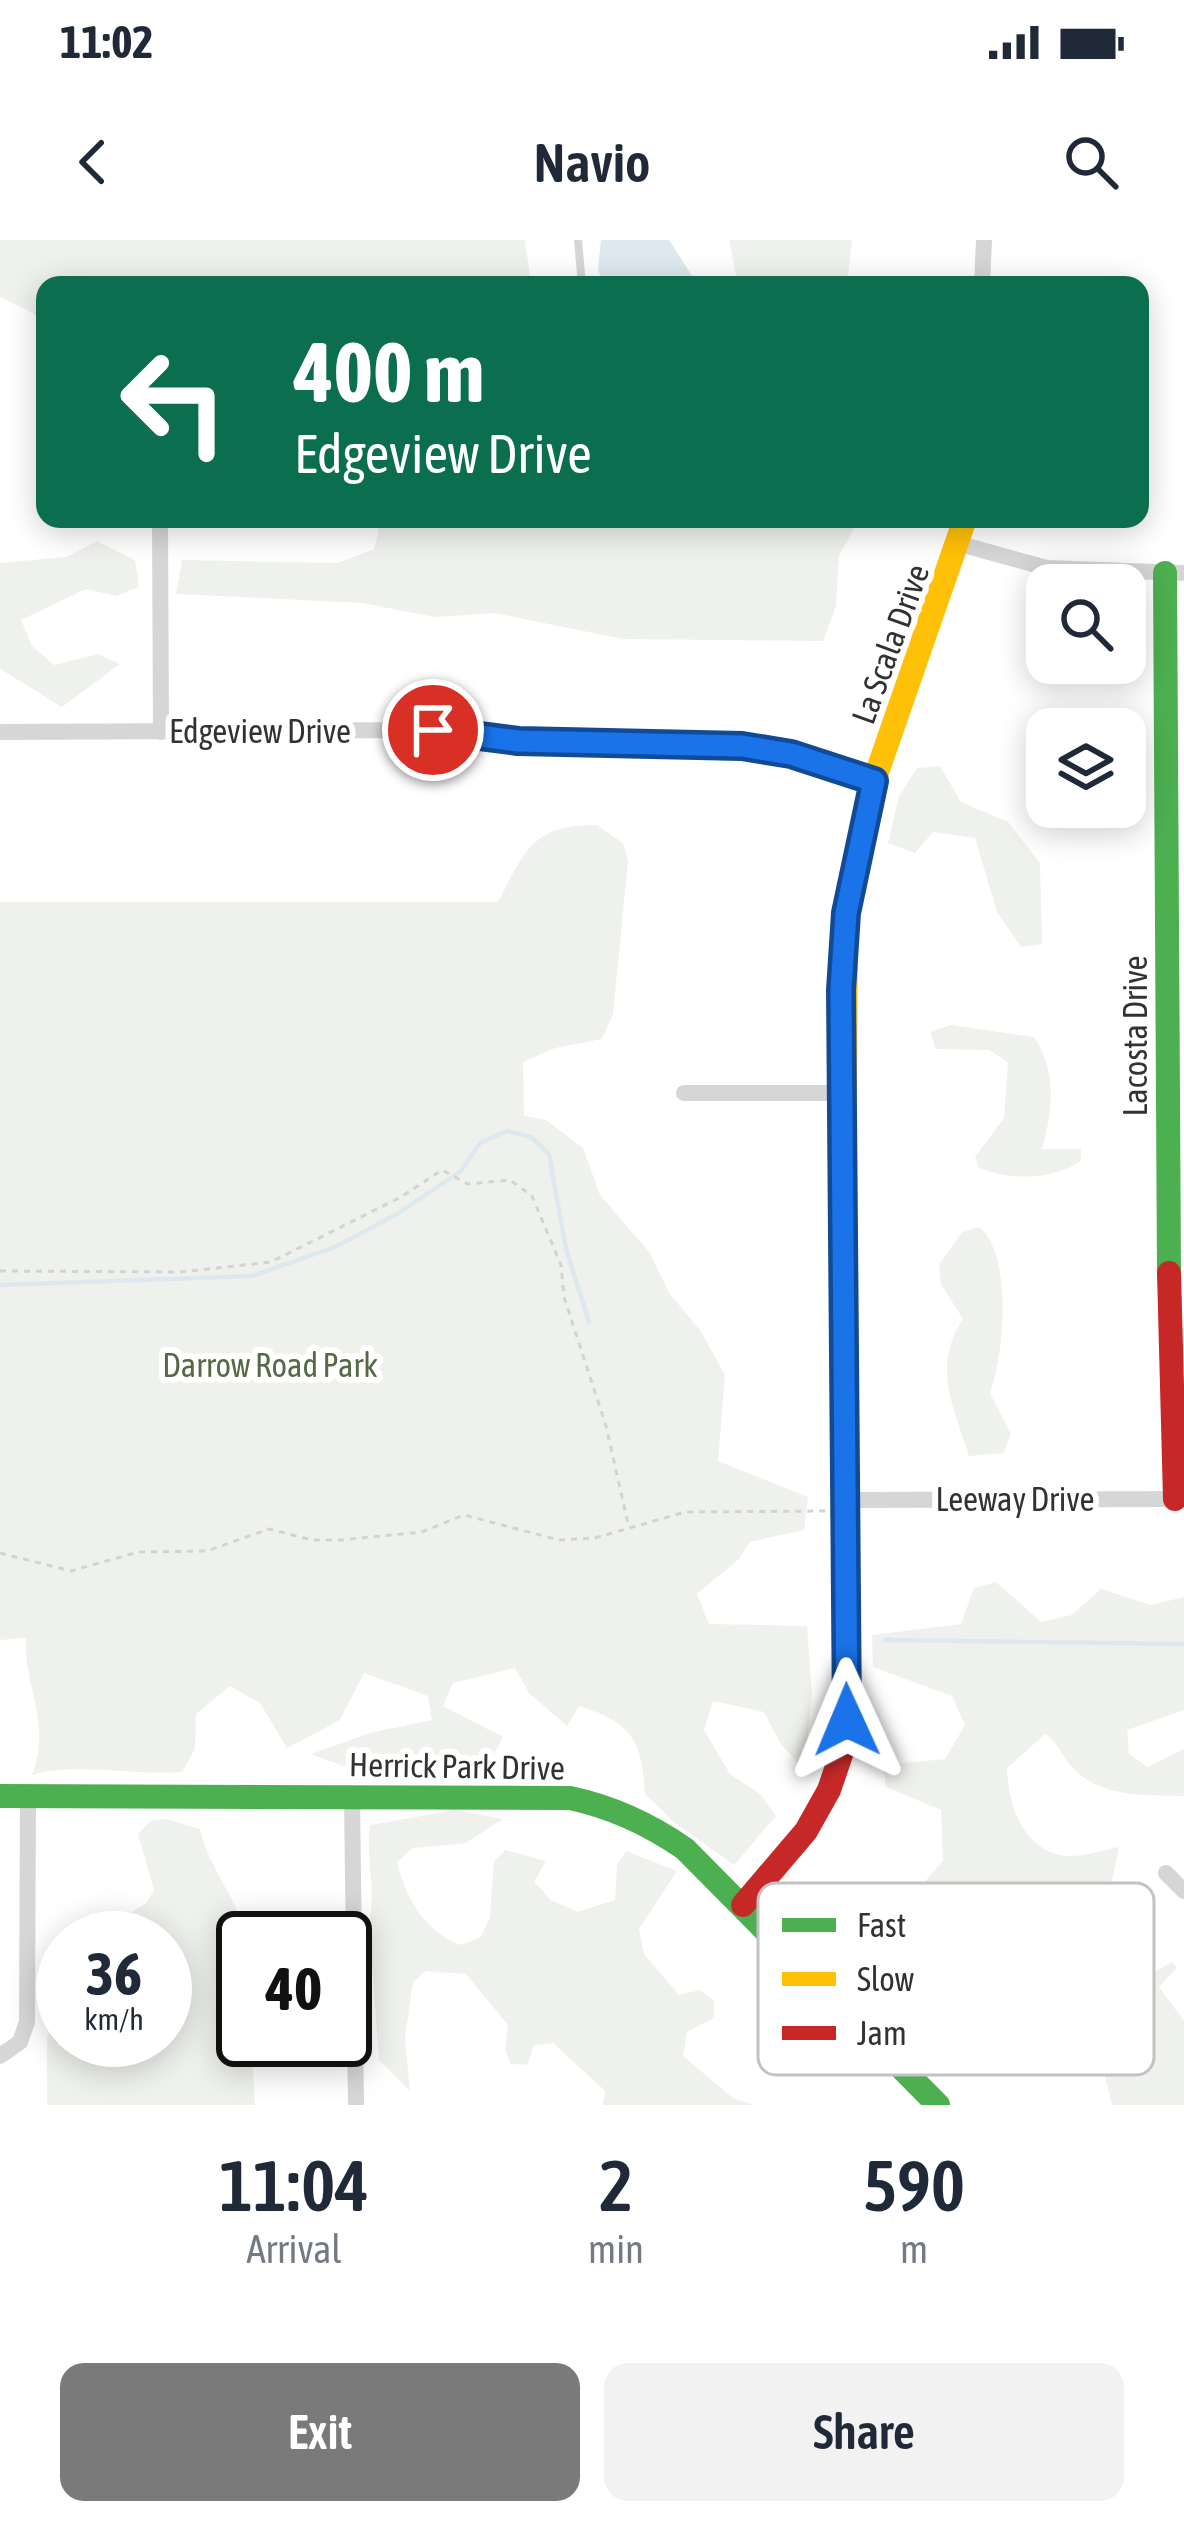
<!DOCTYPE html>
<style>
:root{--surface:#fff;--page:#f2f2f3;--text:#1f2937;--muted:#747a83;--accent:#7a7a7a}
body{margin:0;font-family:"Asap Condensed",sans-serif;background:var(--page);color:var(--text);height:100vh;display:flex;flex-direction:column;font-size:45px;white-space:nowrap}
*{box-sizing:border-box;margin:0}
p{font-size:39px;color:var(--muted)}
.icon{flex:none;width:66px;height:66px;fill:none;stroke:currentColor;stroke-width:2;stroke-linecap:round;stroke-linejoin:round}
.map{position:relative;height:1865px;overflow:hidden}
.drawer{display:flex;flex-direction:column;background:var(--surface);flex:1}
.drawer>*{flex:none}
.top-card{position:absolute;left:36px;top:36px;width:1113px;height:252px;border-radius:24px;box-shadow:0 6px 30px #0003;background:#0b6e4f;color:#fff;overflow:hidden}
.controls{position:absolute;left:1026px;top:324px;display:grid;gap:24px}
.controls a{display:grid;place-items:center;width:120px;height:120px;border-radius:24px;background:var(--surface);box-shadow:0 6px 30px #0003;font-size:60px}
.speed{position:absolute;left:36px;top:1671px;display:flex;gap:24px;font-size:60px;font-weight:700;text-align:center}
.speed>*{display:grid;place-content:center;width:156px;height:156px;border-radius:50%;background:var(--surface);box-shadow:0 6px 30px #0003;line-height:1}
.speed small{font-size:30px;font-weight:400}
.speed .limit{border:6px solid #111;border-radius:18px;background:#fff;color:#111}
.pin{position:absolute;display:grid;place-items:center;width:102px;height:102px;color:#fff;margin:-51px;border:6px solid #fff;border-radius:50%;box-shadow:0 3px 12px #0007}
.me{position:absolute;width:132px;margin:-66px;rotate:359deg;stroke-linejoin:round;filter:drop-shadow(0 0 9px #0008)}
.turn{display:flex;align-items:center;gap:42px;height:252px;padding:0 60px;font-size:54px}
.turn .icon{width:156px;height:156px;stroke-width:2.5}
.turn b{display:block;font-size:84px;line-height:102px}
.eta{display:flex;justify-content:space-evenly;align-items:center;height:204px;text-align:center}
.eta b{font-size:72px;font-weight:600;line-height:84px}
.primary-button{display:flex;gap:24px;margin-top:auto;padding:24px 60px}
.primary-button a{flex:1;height:138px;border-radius:24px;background:var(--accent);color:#fff;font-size:48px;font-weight:600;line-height:138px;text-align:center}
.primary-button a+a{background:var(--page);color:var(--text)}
.status{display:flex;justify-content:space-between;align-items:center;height:84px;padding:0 60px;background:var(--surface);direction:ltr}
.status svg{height:33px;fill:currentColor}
header{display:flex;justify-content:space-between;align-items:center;height:156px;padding:0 60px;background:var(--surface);font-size:54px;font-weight:600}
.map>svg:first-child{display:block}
</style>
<div class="status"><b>11:02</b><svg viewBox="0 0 49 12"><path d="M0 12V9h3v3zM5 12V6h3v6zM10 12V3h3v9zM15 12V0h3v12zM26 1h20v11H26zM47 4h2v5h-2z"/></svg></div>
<header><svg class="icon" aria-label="back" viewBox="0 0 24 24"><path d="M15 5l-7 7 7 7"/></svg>Navio<svg class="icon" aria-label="search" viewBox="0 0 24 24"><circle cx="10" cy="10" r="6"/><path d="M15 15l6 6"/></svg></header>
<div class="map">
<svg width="1184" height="1865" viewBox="0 0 1184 1865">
<rect width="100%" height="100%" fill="#fff"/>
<!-- green -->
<g fill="#eff2ec">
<path d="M 0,0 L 525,0 L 531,45 L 45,45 L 45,88 L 33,73 L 0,57 Z"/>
<path d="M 729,0 L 852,0 L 847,45 L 738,45 Z"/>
<path d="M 371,279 L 859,279 L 839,316 L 836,366 L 823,401 L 623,399 L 495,373 L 435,377 L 362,363 L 176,354 L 182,320 L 338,323 L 374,309 L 379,290 Z"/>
<path d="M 97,301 L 135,320 L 139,347 L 116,356 L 86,349 L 21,380 L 32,406 L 54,425 L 98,414 L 120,424 L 62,467 L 0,429 L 0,323 L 66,317 Z"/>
<path d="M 940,526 L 961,562 L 1008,582 L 1040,623 L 1042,704 L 1021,707 L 997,672 L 975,598 L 933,592 L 915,613 L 888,603 L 899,556 L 917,528 Z"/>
<path d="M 597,585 L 623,603 L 628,621 L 613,774 L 602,799 L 555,808 L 523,822 L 524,876 L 546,880 L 583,908 L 600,955 L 650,1013 L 669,1053 L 700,1090 L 725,1135 L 718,1221 L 808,1257 L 804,1290 L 750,1302 L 739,1319 L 697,1354 L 709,1384 L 807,1386 L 812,1455 L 804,1530 L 780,1503 L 764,1472 L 713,1461 L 704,1490 L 730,1534 L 760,1554 L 776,1576 L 734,1625 L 675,1583 L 645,1554 C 642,1500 632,1483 579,1466 L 567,1486 L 529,1453 L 515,1428 L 453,1443 L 443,1466 L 503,1497 L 490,1522 L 346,1527 L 311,1514 L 370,1493 L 432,1480 L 428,1456 L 364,1433 L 340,1480 L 287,1508 L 260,1463 L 230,1446 L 196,1474 L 195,1509 L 182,1532 C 136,1536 73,1522 32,1535 C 52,1479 24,1452 26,1398 L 0,1400 L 0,662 L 498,662 C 524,614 530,584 597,585 Z"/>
<path d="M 951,785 L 1034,797 C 1057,831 1053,870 1042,909 L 1081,909 L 1081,921 C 1052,940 1012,941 979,928 L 975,917 L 1004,878 L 1008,822 L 989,810 L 936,809 L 930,792 Z"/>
<path d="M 979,987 C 1013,1012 1004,1117 990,1153 L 1011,1194 L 1004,1213 L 969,1216 C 953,1166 932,1126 963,1079 L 941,1044 L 939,1025 L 962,992 Z"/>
<path d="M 996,1342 L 1041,1382 L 1072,1375 L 1101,1349 L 1151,1365 L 1184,1357 L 1184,1470 L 1127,1490 L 1129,1514 L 1148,1527 L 1184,1509 L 1184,1556 C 1147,1555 1103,1558 1075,1530 C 1062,1518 1060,1504 1045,1494 L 1007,1528 C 1008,1561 1021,1607 1060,1615 C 1077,1619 1102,1610 1119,1607 L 1112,1641 C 1072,1648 1057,1653 1041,1691 L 1059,1726 L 1118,1753 L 1172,1722 L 1177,1728 L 1159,1747 L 1184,1781 L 1184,1865 L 1112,1865 L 1101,1819 L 1048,1802 L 1020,1814 L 1000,1812 L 1018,1743 L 937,1713 L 887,1734 L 837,1715 L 812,1693 L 811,1672 L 906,1663 L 943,1621 L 941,1570 L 886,1547 L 883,1525 L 945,1519 L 965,1485 L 952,1456 L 873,1427 L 872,1395 L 961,1384 L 974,1348 Z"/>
<path d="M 455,1570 L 503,1579 L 466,1603 L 413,1608 L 397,1622 C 406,1658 425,1692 461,1705 L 481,1697 L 490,1676 L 494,1622 L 505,1610 L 546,1621 L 534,1642 L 551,1660 L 578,1672 L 615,1660 L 617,1625 L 626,1611 L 677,1631 L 639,1689 L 644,1714 L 679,1755 L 700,1750 L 714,1761 L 714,1778 L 687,1792 L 683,1816 L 733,1858 L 753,1865 L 603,1865 L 605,1851 L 553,1803 L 534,1805 L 527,1825 L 511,1824 L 505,1809 L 508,1785 L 466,1734 L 426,1731 L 413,1742 L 405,1798 L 410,1851 L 379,1820 L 369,1682 C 377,1649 365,1618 370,1585 Z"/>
<path d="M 166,1579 L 200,1589 C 209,1629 239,1660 245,1696 C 249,1721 243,1768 243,1800 L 258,1800 L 252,1811 L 255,1865 L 47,1865 L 47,1799 L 56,1774 L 63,1773 L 63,1800 L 165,1800 L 165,1759 L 181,1751 C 179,1730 165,1715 165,1698 L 139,1687 L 130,1673 L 146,1663 L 154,1650 L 138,1594 L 150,1581 Z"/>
</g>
<!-- water -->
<path fill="#dde8ef" d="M 601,0 L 669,0 L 698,45 L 604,45 L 598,30 Z"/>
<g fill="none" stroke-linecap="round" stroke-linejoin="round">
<!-- stream -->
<g stroke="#dde8ef" stroke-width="4.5">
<path d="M 0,1045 L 252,1036 L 335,1007 L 397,974 L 461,931 L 480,903 L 507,891 L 531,897 L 549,914 L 566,1009 L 589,1082"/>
<path d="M 885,1400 L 1184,1404"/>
</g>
<!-- path -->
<g stroke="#d3d3d3" stroke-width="3" stroke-dasharray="6 6" stroke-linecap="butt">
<path d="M 0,1031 L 181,1032 L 271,1022 L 401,957 L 442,930 L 468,944 L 510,940 L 532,956 L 561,1025 L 564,1057 L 606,1186 L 629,1288"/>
<path d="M 0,1313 L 71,1331 L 138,1312 L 207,1311 L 269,1289 L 312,1300 L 341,1300 L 422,1292 L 464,1275 L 559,1300 L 595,1298 L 685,1272 L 826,1271"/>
</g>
<!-- lane -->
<path stroke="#d6d6d6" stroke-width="8" d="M 578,0 L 582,45"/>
<!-- street -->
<g stroke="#d6d6d6" stroke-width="16">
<path d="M 982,45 L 984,0"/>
<path d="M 160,279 L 161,492"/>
<path d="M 960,304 L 1047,328 L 1184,333"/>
<path d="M 0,492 L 433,490 L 517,501 L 712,502 L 791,514 L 874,541"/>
<path d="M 684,853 L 841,853"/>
<path d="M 846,1260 L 1181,1259"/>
<path d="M 352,1558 L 356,1865"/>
<path d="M 1166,1633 L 1184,1651"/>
<path d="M 0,1816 L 20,1802 L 27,1782 L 28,1557"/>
</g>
<!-- fast -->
<g stroke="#4caf50" stroke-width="24">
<path d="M 1165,333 L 1169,1033"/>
<path d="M 0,1556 L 570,1558 C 613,1567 649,1584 685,1609 L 938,1865"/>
</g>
<!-- slow -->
<path stroke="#ffc107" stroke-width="24" d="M 843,1223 L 846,673 L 874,541 L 965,279"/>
<!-- jam -->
<g stroke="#c62828" stroke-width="24">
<path d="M 1169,1033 L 1175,1259"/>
<path d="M 743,1665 L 806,1591 L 829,1550 L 845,1503 L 843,1223"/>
</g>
</g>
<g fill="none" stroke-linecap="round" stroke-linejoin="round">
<!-- route casing -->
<g stroke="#114b97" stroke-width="30">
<path id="route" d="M 433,490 L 518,501 L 742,506 L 791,514 L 874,541 L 846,673 L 841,750 L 847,1480"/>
</g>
<!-- route -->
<use href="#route" stroke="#1a73e8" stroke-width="21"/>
</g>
<g text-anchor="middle" stroke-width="12" stroke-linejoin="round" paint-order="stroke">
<!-- street labels -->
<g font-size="33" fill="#323232" stroke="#fff">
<text transform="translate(890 404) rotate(-70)" y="12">La Scala Drive</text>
<text x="260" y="503">Edgeview Drive</text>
<text transform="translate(1135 796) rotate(-90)" y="12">Lacosta Drive</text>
<text x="1015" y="1271">Leeway Drive</text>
<text transform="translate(457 1526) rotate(1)" y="12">Herrick Park Drive</text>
</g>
<!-- park labels -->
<g font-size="33" fill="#556944" stroke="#fff">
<text x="270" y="1137">Darrow Road Park</text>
</g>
</g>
<!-- legend -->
<rect x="758" y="1643" width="396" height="192" rx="18" fill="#fff" stroke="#c2c2c2" stroke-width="3"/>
<rect x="782" y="1678" width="54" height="14" fill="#4caf50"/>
<rect x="782" y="1732" width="54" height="14" fill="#ffc107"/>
<rect x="782" y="1786" width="54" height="14" fill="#c62828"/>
<g font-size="33" fill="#323232">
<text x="857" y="1697">Fast</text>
<text x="857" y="1751">Slow</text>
<text x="857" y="1805">Jam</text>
</g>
</svg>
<div class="controls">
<a><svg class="icon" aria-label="search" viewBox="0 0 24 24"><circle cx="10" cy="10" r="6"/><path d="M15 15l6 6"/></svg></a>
<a><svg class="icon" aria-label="layers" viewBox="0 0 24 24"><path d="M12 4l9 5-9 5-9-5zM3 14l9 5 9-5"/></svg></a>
</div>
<div class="speed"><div>36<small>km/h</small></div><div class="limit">40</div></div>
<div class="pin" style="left:433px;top:490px;background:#d93025"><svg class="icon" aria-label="arrive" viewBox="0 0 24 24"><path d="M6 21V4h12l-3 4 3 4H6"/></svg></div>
<svg class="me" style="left:847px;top:1480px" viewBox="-20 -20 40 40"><path d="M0-17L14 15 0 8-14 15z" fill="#1a73e8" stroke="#fff" stroke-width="4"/></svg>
<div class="top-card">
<div class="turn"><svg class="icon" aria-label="left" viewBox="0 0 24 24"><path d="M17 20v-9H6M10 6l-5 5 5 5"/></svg><div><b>400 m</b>Edgeview Drive</div></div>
</div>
</div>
<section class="drawer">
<div class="eta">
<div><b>11:04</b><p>Arrival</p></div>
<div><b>2</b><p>min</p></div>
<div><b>590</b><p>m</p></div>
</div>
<div class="primary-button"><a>Exit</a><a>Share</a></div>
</section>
